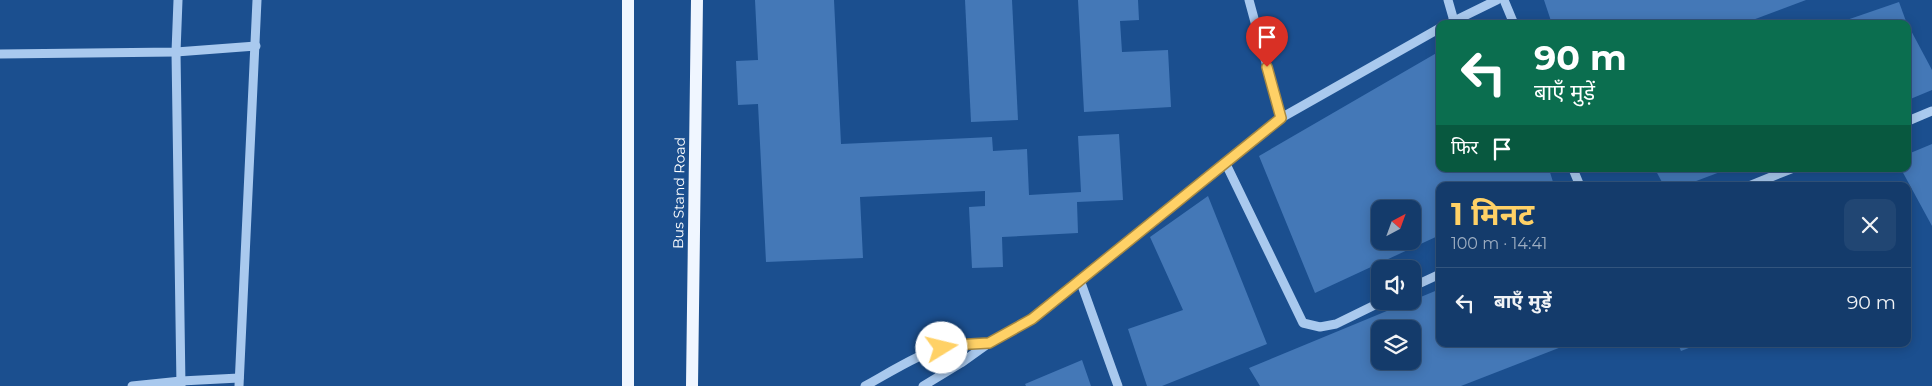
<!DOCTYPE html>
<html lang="hi">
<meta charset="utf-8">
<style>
:root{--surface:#143b6b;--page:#214673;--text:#f1f3f6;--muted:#9dadc1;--line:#33557e;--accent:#ffd166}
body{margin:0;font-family:Montserrat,"Noto Sans Devanagari",sans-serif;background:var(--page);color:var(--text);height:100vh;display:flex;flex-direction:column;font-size:19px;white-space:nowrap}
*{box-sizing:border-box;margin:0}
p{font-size:16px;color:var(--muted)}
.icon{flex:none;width:28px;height:28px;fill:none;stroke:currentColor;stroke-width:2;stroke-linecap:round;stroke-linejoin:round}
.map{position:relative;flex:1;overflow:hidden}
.sheet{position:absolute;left:1436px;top:182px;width:475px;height:165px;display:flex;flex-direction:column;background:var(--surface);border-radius:10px;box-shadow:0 2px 12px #0003,0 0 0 1px var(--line)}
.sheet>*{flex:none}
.guide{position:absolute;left:1436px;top:20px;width:475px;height:152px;border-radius:10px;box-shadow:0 2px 12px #0003,0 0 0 1px var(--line);background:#0b6e4f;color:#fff;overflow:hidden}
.needle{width:32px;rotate:41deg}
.tools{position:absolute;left:1371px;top:200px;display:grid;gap:10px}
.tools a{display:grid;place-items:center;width:50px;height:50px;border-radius:10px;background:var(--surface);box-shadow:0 2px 12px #0003,0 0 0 1px var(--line);font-size:25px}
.pin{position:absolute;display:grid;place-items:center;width:42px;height:42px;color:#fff;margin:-51px -21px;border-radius:50% 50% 50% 0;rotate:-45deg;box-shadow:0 0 5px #0007}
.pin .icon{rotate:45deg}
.me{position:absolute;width:55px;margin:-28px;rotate:81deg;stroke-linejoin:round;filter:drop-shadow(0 0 4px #0008)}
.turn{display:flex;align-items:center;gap:18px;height:105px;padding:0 15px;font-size:22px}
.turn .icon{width:65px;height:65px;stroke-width:2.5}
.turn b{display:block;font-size:35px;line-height:42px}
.then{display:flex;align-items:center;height:48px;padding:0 15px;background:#0003;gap:10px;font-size:19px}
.round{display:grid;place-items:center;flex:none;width:52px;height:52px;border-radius:10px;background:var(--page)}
.summary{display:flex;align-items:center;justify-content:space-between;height:85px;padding:0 15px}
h1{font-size:30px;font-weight:700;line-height:38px;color:var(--accent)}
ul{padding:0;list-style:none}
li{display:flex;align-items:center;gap:15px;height:70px;padding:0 15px;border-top:1px solid var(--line)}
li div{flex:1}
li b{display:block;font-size:19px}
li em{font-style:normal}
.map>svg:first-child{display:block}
</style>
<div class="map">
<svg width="1932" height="386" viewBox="0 0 1932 386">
<rect width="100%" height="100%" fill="#1b4f8f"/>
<!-- building -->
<g fill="#4478b7" fill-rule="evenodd">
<path d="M 755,0 L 834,0 L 841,144 L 992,137 L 993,151 L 1027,149 L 1029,195 L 1081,192 L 1078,136 L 1119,134 L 1123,200 L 1077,202 L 1078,233 L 1002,237 L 1003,267 L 972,268 L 969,207 L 985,206 L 985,191 L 860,197 L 863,258 L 766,262 L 758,104 L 738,105 L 736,61 L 758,60 Z"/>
<path d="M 965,0 L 1012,0 L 1018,120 L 971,122 Z"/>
<path d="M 1078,0 L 1138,0 L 1139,20 L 1120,21 L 1122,52 L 1168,50 L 1171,107 L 1084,112 Z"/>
<path d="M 1544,0 L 1806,0 L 1742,24 L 1552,24 Z"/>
<path d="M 1899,2 L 1907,24 L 1838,24 L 1838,23 Z"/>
<path d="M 1908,25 L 1932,70 L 1932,90 L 1908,100 Z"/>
<path d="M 1440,51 L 1440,169 L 1549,169 L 1553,182 L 1543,186 L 1440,186 L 1440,235 L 1315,293 L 1259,156 ZM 1380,209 L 1412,209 L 1412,241 L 1380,241 Z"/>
<path d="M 1932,144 L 1932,226 L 1901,169 L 1908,169 L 1908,154 Z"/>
<path d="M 1655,169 L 1728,169 L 1683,186 L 1664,186 Z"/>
<path d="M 1208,196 L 1267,344 L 1162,386 L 1147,386 L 1128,329 L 1183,310 L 1150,237 Z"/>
<path d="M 1440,289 L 1440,344 L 1569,344 L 1461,386 L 1260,386 L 1249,368 ZM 1380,329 L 1412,329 L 1412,361 L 1380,361 Z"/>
<path d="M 1678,344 L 1699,344 L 1681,351 Z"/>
<path d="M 1082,360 L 1091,386 L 1026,386 L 1025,384 Z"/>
</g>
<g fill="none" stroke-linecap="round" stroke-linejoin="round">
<!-- minor -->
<g stroke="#a9c9ee" stroke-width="9">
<path d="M 178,0 L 176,52 L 181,386"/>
<path d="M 1249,0 L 1281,118"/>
<path d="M 1448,0 L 1454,21"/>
<path d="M 1504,0 L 1514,24"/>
<path d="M 1448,24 L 1497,0"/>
<path d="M 0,54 L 176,52 L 256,46"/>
<path d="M 1908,121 L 1932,111"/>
<path d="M 1225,162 L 1303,323 L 1320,327 L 1336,324 L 1383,301"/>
<path d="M 1573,169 L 1580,186"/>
<path d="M 1749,186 L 1791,169"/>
<path d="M 1080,280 L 1118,386"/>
<path d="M 1412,287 L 1440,274"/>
<path d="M 132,386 L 181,381 L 239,378"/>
<path d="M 239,386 L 257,0"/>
<path d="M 865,386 C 889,373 926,349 953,345 C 964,343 977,343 988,343"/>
<path d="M 923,386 L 961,363 L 989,343 L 1032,319 L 1281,118 L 1440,28"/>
</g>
<!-- major -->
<g stroke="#f0f6ff" stroke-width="12">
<path d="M 628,0 L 628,386"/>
<path d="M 692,386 L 697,0"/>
</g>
</g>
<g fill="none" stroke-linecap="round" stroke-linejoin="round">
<!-- route casing -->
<g stroke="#a68842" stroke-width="12">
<path id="route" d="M 942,348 L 953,345 L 989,343 L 1032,319 L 1281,118 L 1267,67"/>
</g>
<!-- route -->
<use href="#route" stroke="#ffd166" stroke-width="9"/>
</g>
<g text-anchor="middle" stroke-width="4" stroke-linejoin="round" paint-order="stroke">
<!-- street labels -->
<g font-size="14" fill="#fff" stroke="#1b4f8f">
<text transform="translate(679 193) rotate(-89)" y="5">Bus Stand Road</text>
</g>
</g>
</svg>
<div class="tools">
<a><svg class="needle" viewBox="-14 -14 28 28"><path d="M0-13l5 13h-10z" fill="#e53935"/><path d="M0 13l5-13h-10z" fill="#9dadc1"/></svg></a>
<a><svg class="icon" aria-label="sound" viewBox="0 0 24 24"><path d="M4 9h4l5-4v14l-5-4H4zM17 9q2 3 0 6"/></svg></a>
<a><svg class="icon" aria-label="layers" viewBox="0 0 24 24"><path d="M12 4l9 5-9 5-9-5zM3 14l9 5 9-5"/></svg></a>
</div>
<div class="pin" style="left:1267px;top:67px;background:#d93025"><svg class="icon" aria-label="arrive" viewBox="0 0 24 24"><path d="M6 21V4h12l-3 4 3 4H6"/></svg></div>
<svg class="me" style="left:942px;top:348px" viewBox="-20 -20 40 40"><circle r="19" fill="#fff"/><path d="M0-13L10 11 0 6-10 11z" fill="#ffd166"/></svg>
<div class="guide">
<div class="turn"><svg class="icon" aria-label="left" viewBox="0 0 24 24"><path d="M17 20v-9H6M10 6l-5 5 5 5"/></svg><div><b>90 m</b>बाएँ मुड़ें</div></div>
<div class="then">फिर<svg class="icon" aria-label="arrive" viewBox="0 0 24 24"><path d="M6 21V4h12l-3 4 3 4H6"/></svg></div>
</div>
<section class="sheet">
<div class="summary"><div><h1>1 मिनट</h1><p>100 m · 14:41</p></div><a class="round"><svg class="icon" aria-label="close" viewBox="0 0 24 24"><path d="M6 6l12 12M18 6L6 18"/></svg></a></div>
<ul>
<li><svg class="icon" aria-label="left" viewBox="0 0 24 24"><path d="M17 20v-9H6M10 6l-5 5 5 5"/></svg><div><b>बाएँ मुड़ें</b></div><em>90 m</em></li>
</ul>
</section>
</div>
